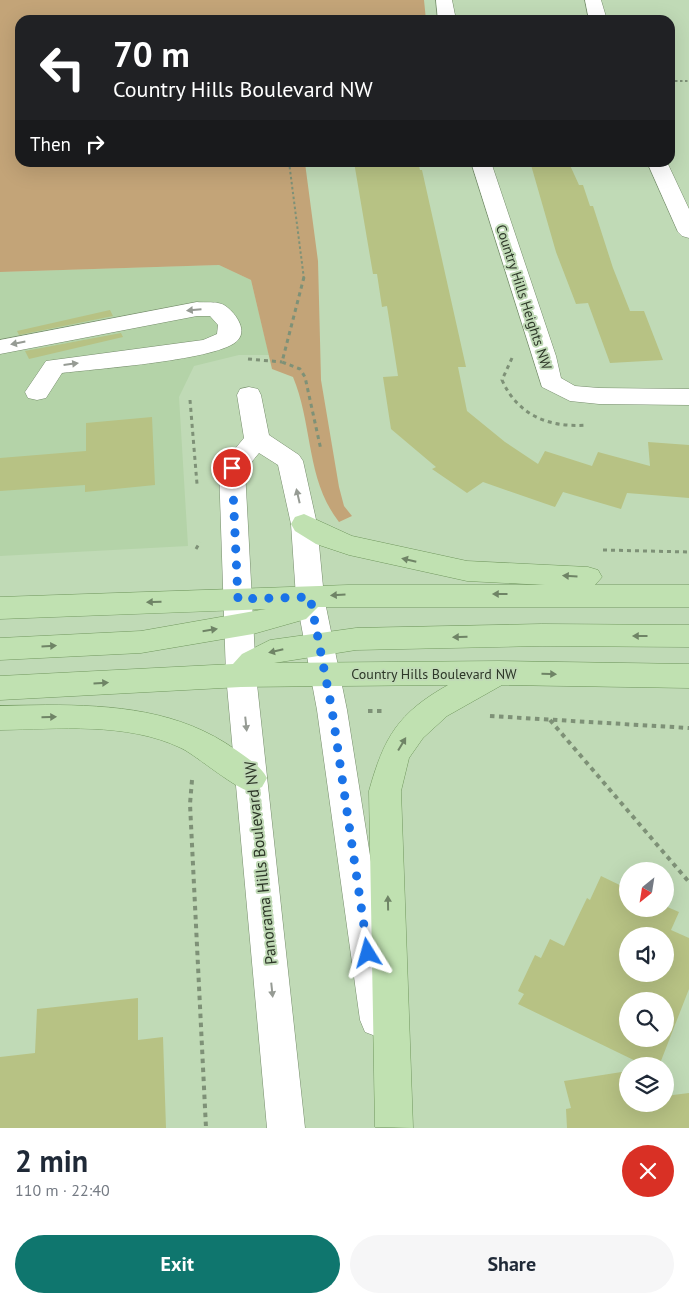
<!DOCTYPE html>
<meta charset="utf-8">
<style>
:root{--surface:#fff;--page:#f6f6f7;--text:#1f2937;--muted:#747a83;--accent:#0f766e}
body{margin:0;font-family:"PT Sans",sans-serif;background:var(--page);color:var(--text);height:100vh;display:flex;flex-direction:column;font-size:19px;white-space:nowrap}
*{box-sizing:border-box;margin:0}
p{font-size:16px;color:var(--muted)}
.icon{flex:none;width:28px;height:28px;fill:none;stroke:currentColor;stroke-width:2;stroke-linecap:round;stroke-linejoin:round}
.map{position:relative;height:1128px;overflow:hidden}
.sheet{display:flex;flex-direction:column;background:var(--surface);flex:1}
.sheet>*{flex:none}
.top-card{position:absolute;left:15px;top:15px;width:660px;height:152px;border-radius:15px;box-shadow:0 5px 20px #0002;background:#202124;color:#fff;overflow:hidden}
.needle{width:32px;rotate:210deg}
.fabs{position:absolute;left:619px;top:862px;display:grid;gap:10px}
.fabs a{display:grid;place-items:center;width:55px;height:55px;border-radius:50%;background:var(--surface);box-shadow:0 5px 20px #0002;font-size:25px}
.pin{position:absolute;display:grid;place-items:center;width:42px;height:42px;color:#fff;margin:-21px;border:2px solid #fff;border-radius:50%;box-shadow:0 1px 5px #0007}
.me{position:absolute;width:55px;margin:-28px;rotate:352deg;stroke-linejoin:round;filter:drop-shadow(0 0 4px #0008)}
.turn{display:flex;align-items:center;gap:18px;height:105px;padding:0 15px;font-size:22px}
.turn .icon{width:65px;height:65px;stroke-width:2.5}
.turn b{display:block;font-size:35px;line-height:42px}
.then{display:flex;align-items:center;height:48px;padding:0 15px;background:#0003;gap:10px;font-size:19px}
.round{display:grid;place-items:center;flex:none;width:52px;height:52px;border-radius:26px;background:var(--page)}
.summary{display:flex;align-items:center;justify-content:space-between;height:85px;padding:0 15px}
h1{font-size:30px;font-weight:800;line-height:38px}
.primary-button{display:flex;gap:10px;margin-top:auto;padding:10px 15px}
.primary-button a{flex:1;height:58px;border-radius:30px;background:var(--accent);color:#fff;font-size:20px;font-weight:800;line-height:58px;text-align:center}
.primary-button a+a{background:var(--page);color:var(--text)}
.map>svg:first-child{display:block}
</style>
<div class="map">
<svg width="689" height="1128" viewBox="0 0 689 1128">
<rect width="100%" height="100%" fill="#c0dab6"/>
<!-- built -->
<path fill="#b4d3a8" d="M 219,265 L 251,280 L 269,355 L 239,355 L 194,366 L 179,397 L 188,546 L 0,556 L 0,272 Z"/>
<!-- green -->
<path fill="#c3a478" d="M 0,0 L 424,0 L 426,20 L 20,20 L 20,162 L 305,163 L 318,261 L 321,380 L 339,487 L 344,506 L 352,516 L 339,522 C 306,480 313,425 293,377 L 272,369 L 251,280 L 219,265 L 0,272 Z"/>
<!-- building -->
<g fill="#b7c284" fill-rule="evenodd">
<path d="M 354,162 L 418,162 L 420,170 L 422,170 L 466,367 L 458,367 L 467,411 L 505,442 L 538,464 L 545,451 L 592,466 L 598,452 L 650,466 L 648,442 L 689,445 L 689,498 L 627,493 L 621,509 L 563,492 L 555,507 L 483,482 L 467,493 L 432,469 L 436,467 L 391,429 L 383,377 L 398,376 L 387,306 L 382,307 L 377,274 L 373,274 Z"/>
<path d="M 569,163 L 579,185 L 583,185 L 590,206 L 593,206 L 613,268 L 630,311 L 644,311 L 663,360 L 610,363 L 588,303 L 576,304 L 556,252 L 531,165 Z"/>
<path d="M 110,310 L 113,316 L 19,335 L 17,331 Z"/>
<path d="M 121,333 L 123,337 L 29,359 L 25,351 Z"/>
<path d="M 152,417 L 155,485 L 85,492 L 85,485 L 0,491 L 0,458 L 86,451 L 86,423 Z"/>
<path d="M 601,876 L 628,889 L 628,909 L 665,909 L 665,906 L 679,912 L 671,930 L 689,938 L 689,989 L 659,1066 L 646,1066 L 518,1004 L 524,994 L 518,991 L 535,955 L 541,958 L 550,939 L 564,946 L 587,898 L 590,900 ZM 628,936 L 665,936 L 665,974 L 628,974 ZM 628,1001 L 665,1001 L 665,1039 L 628,1039 Z"/>
<path d="M 138,998 L 138,1040 L 163,1037 L 166,1128 L 0,1128 L 0,1057 L 35,1053 L 37,1009 Z"/>
<path d="M 628,1071 L 628,1104 L 665,1104 L 665,1096 L 689,1093 L 689,1128 L 567,1128 L 566,1109 L 571,1108 L 564,1081 Z"/>
</g>
<g fill="none" stroke-linecap="round" stroke-linejoin="round">
<!-- minor casing -->
<g stroke="#768d6c" stroke-width="1">
<g id="minor">
<path d="M 436,0 L 452,0 L 456,20 L 438,20 Z"/>
<path d="M 585,0 L 601,0 L 607,20 L 589,20 Z"/>
<path d="M 471,162 L 491,162 L 556,356 L 561,378 L 575,386 L 599,388 L 689,389 L 689,405 L 599,404 L 570,401 L 542,387 Z"/>
<path d="M 647,162 L 667,162 L 689,209 L 689,238 L 682,236 L 678,232 Z"/>
<path d="M 197,302 C 205,303 217,301 224,305 C 234,311 248,329 238,340 C 222,360 93,369 62,373 L 46,398 L 37,400 L 28,398 L 25,392 L 46,361 L 203,340 L 217,334 L 218,325 L 210,316 L 197,316 L 0,354 L 0,340 Z"/>
<path d="M 249,387 L 258,389 L 261,395 L 269,435 L 299,455 L 303,461 L 317,524 L 324,597 L 347,710 L 396,1020 L 391,1032 L 378,1037 L 365,1032 L 360,1020 L 317,710 L 296,597 L 291,524 L 278,465 L 259,453 L 245,470 L 256,675 L 305,1128 L 267,1128 L 226,675 L 219,468 L 244,438 L 237,395 L 240,389 Z"/>
</g>
</g>
<!-- major casing -->
<g stroke="#71985f" stroke-width="1">
<g id="major">
<path d="M 304,514 L 352,536 L 467,561 L 588,567 L 598,570 L 602,577 L 595,585 L 689,585 L 689,607 L 318,607 L 306,619 L 253,634 L 141,653 L 0,660 L 0,638 L 141,631 L 266,609 L 0,619 L 0,597 L 348,585 L 545,585 L 467,581 L 349,555 L 316,544 L 295,531 L 291,524 L 295,517 Z"/>
<path d="M 542,624 L 689,625 L 689,647 L 542,646 L 356,650 L 274,663 L 500,661 L 689,664 L 689,688 L 502,685 L 447,716 L 423,738 L 409,758 L 401,791 L 413,1128 L 375,1127 L 369,791 C 384,737 398,713 448,685 L 241,687 L 0,700 L 0,676 L 233,664 L 242,654 L 270,640 L 356,628 Z"/>
<path d="M 46,705 C 114,705 180,710 236,750 C 248,759 260,765 267,778 L 262,787 C 259,788 255,791 251,791 C 239,792 196,755 181,748 C 127,722 58,729 0,730 L 0,706 Z"/>
</g>
</g>
<!-- path-far2 -->
<g stroke="#7e9177" stroke-width="2" stroke-dasharray="2.5 2.5" stroke-linecap="butt">
<path d="M 670,81 L 689,81"/>
<path d="M 289,162 L 304,279"/>
</g>
<!-- path-far1 -->
<g stroke="#7e9177" stroke-width="3" stroke-dasharray="4 4" stroke-linecap="butt">
<path d="M 304,277 L 282,362 L 300,369 L 305,377 L 321,450"/>
<path d="M 512,358 L 502,380 C 518,416 550,428 587,425"/>
<path d="M 248,359 L 282,362"/>
<path d="M 190,400 L 197,484"/>
<path d="M 196,549 L 200,542"/>
<path d="M 603,550 L 689,552"/>
</g>
<!-- path -->
<g stroke="#7e9177" stroke-width="4" stroke-dasharray="4.5 4.5" stroke-linecap="butt">
<path d="M 368,711 L 384,711"/>
<path d="M 490,716 L 689,728"/>
<path d="M 550,720 L 689,882"/>
<path d="M 192,780 L 190,804 L 206,1128"/>
</g>
<!-- minor -->
<use href="#minor" fill="#fff" fill-rule="evenodd"/>
<!-- major -->
<use href="#major" fill="#c0e1b1" fill-rule="evenodd"/>
</g>
<!-- one-way arrows -->
<defs><path id="oneway-solid" d="M-6-.8H1V-3.2L6.5 0L1 3.2V.8H-6Z" transform="scale(1.25)"/></defs>
<g fill="#969b94">
<use href="#oneway-solid" transform="translate(194 310) rotate(175)"/>
<use href="#oneway-solid" transform="translate(18 343) rotate(169)"/>
<use href="#oneway-solid" transform="translate(71 364) rotate(-7)"/>
<use href="#oneway-solid" transform="translate(298 496) rotate(-103)"/>
<use href="#oneway-solid" transform="translate(246 724) rotate(84)"/>
<use href="#oneway-solid" transform="translate(272 990) rotate(84)"/>
</g>
<g fill="#6f8466">
<use href="#oneway-solid" transform="translate(409 560) rotate(-167)"/>
<use href="#oneway-solid" transform="translate(570 576) rotate(-177)"/>
<use href="#oneway-solid" transform="translate(500 594) rotate(-180)"/>
<use href="#oneway-solid" transform="translate(338 595) rotate(177)"/>
<use href="#oneway-solid" transform="translate(154 602) rotate(178)"/>
<use href="#oneway-solid" transform="translate(210 630) rotate(-9)"/>
<use href="#oneway-solid" transform="translate(640 636) rotate(-180)"/>
<use href="#oneway-solid" transform="translate(460 637) rotate(179)"/>
<use href="#oneway-solid" transform="translate(49 646) rotate(-3)"/>
<use href="#oneway-solid" transform="translate(276 651) rotate(167)"/>
<use href="#oneway-solid" transform="translate(549 674) rotate(1)"/>
<use href="#oneway-solid" transform="translate(101 683) rotate(-3)"/>
<use href="#oneway-solid" transform="translate(49 717) rotate(-1)"/>
<use href="#oneway-solid" transform="translate(402 744) rotate(-59)"/>
<use href="#oneway-solid" transform="translate(388 903) rotate(-91)"/>
</g>
<g fill="none" stroke-linecap="round" stroke-linejoin="round">
<!-- route -->
<path stroke="#1a73e8" stroke-width="9" stroke-dasharray="0 16.2" d="M 232,468 L 238,599 L 310,597 L 332,710 L 368,953"/>
</g>
<g text-anchor="middle" stroke-width="4" stroke-linejoin="round" paint-order="stroke">
<!-- street labels -->
<g font-size="14" fill="#2d3728" stroke="#c0dab6">
<text transform="translate(524 297) rotate(72)" y="5">Country Hills Heights NW</text>
<text x="434" y="679">Country Hills Boulevard NW</text>
</g>
<!-- near-street labels -->
<g font-size="16" fill="#2d3728" stroke="#c0dab6">
<text transform="translate(260 863) rotate(-96)" y="6">Panorama Hills Boulevard NW</text>
</g>
</g>
</svg>
<div class="fabs">
<a><svg class="needle" viewBox="-14 -14 28 28"><path d="M0-13l5 13h-10z" fill="#e53935"/><path d="M0 13l5-13h-10z" fill="#747a83"/></svg></a>
<a><svg class="icon" aria-label="sound" viewBox="0 0 24 24"><path d="M4 9h4l5-4v14l-5-4H4zM17 9q2 3 0 6"/></svg></a>
<a><svg class="icon" aria-label="search" viewBox="0 0 24 24"><circle cx="10" cy="10" r="6"/><path d="M15 15l6 6"/></svg></a>
<a><svg class="icon" aria-label="layers" viewBox="0 0 24 24"><path d="M12 4l9 5-9 5-9-5zM3 14l9 5 9-5"/></svg></a>
</div>
<div class="pin" style="left:232px;top:468px;background:#d93025"><svg class="icon" aria-label="arrive" viewBox="0 0 24 24"><path d="M6 21V4h12l-3 4 3 4H6"/></svg></div>
<svg class="me" style="left:368px;top:953px" viewBox="-20 -20 40 40"><path d="M0-17L14 15 0 8-14 15z" fill="#1a73e8" stroke="#fff" stroke-width="4"/></svg>
<div class="top-card">
<div class="turn"><svg class="icon" aria-label="left" viewBox="0 0 24 24"><path d="M17 20v-9H6M10 6l-5 5 5 5"/></svg><div><b>70 m</b>Country Hills Boulevard NW</div></div>
<div class="then">Then<svg class="icon" aria-label="right" viewBox="0 0 24 24"><path d="M7 20v-9h11M14 6l5 5-5 5"/></svg></div>
</div>
</div>
<section class="sheet">
<div class="summary"><div><h1>2 min</h1><p>110 m · 22:40</p></div><a class="round" style="background:#d93025;color:#fff"><svg class="icon" aria-label="close" viewBox="0 0 24 24"><path d="M6 6l12 12M18 6L6 18"/></svg></a></div>
<div class="primary-button"><a>Exit</a><a>Share</a></div>
</section>
